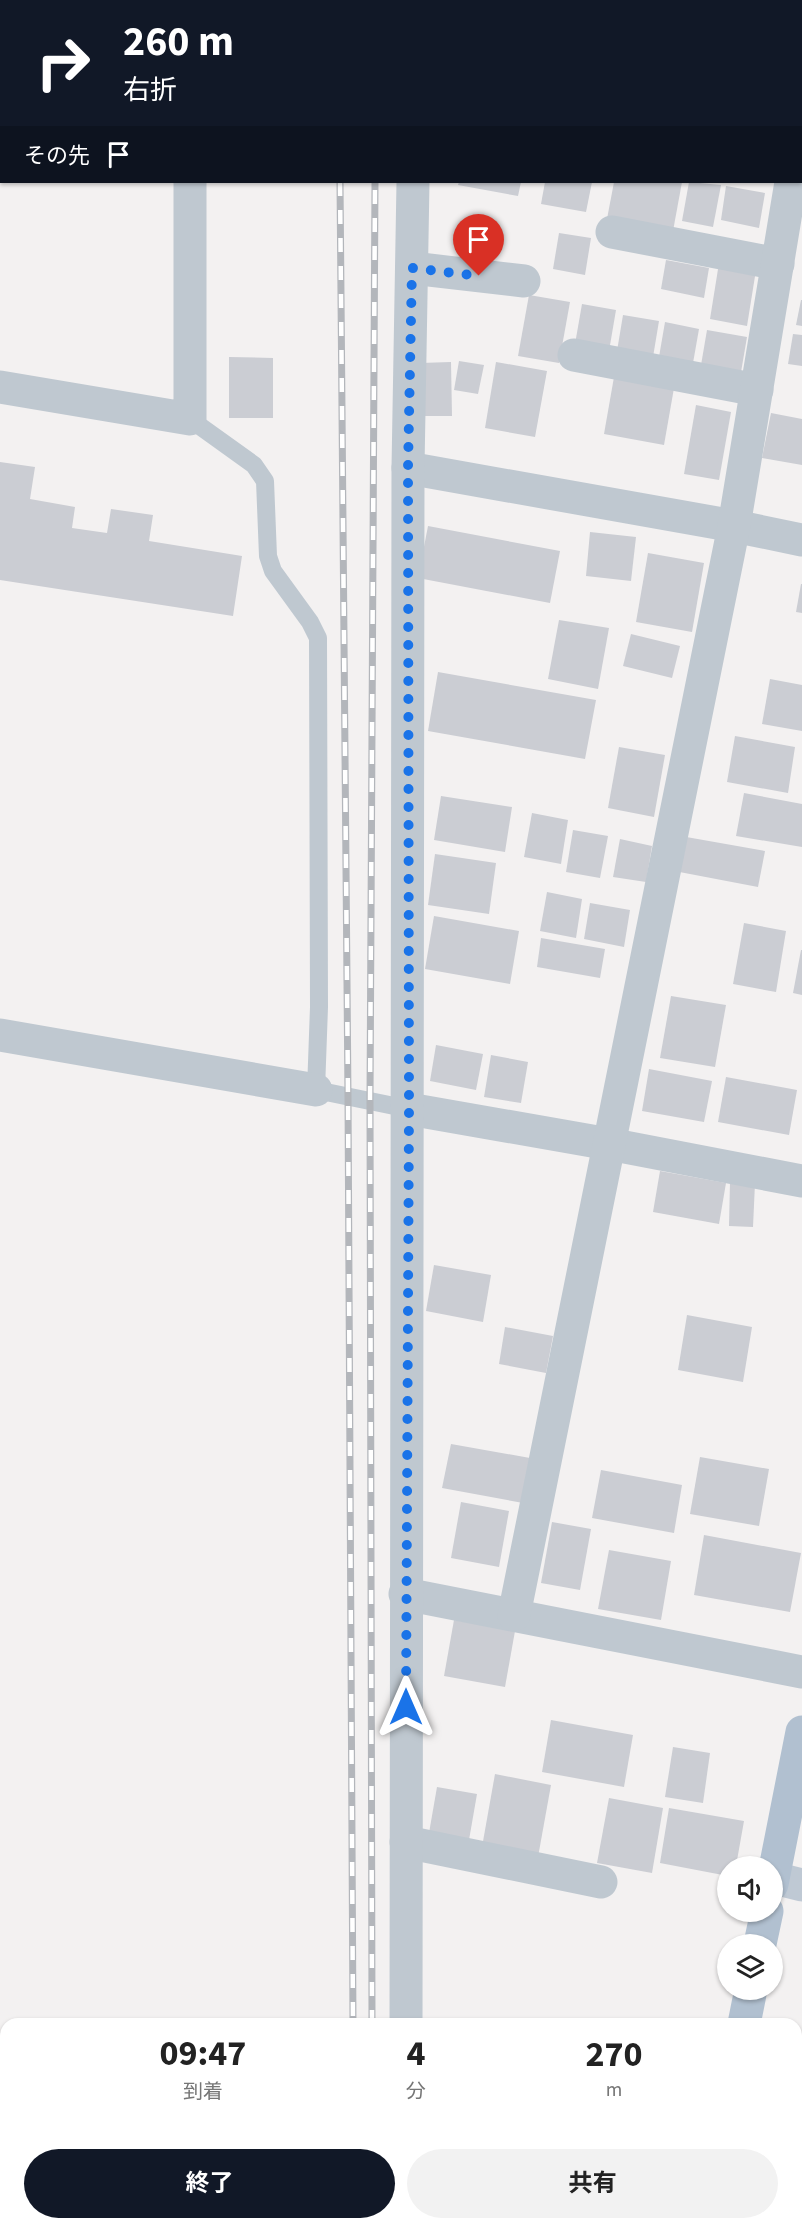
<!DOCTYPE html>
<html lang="ja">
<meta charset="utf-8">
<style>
:root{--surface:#fff;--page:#f2f2f2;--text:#222;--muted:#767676;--accent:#111827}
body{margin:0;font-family:"Source Sans 3","Noto Sans JP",sans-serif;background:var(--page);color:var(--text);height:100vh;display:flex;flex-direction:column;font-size:22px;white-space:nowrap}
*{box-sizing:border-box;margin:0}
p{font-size:20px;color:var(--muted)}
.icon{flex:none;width:33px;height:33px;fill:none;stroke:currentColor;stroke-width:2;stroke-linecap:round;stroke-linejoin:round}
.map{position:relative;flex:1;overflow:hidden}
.drawer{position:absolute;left:0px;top:2018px;width:802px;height:212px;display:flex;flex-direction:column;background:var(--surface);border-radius:18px 18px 0 0;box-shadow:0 2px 4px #0004}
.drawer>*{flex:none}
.banner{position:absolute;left:0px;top:0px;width:802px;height:183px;box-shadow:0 2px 4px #0004;background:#111827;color:#fff;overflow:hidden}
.controls{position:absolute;left:717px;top:1856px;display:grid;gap:12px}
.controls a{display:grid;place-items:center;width:66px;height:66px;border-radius:50%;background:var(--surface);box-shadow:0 2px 4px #0004;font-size:30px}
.pin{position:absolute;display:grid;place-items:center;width:51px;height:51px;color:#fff;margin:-62px -26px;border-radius:50% 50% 50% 0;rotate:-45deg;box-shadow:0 0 6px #0007}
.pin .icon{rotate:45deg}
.me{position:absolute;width:66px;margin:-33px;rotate:0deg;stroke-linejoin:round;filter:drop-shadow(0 0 4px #0008)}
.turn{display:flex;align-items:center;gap:21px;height:126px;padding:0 24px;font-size:27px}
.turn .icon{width:78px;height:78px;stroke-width:2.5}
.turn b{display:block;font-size:42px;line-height:51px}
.then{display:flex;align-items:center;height:57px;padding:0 24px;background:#0003;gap:12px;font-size:22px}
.eta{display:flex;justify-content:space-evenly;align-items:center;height:102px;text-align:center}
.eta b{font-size:36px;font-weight:700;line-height:42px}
.primary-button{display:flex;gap:12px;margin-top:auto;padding:12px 24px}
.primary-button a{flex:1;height:69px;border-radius:36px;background:var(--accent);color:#fff;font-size:24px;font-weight:700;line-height:69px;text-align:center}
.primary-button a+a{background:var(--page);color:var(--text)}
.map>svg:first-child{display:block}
</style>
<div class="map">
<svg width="802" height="2228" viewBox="0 0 802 2228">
<rect width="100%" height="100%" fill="#f3f1f1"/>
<!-- building -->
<g fill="#cbcdd3">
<path d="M 459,182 L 521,182 L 518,196 L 458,185 Z"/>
<path d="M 545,182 L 592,182 L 586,212 L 541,204 Z"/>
<path d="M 614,182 L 682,182 L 673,231 L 607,219 Z"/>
<path d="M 689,182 L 721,185 L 713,227 L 682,221 Z"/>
<path d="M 726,186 L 765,193 L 759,228 L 721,220 Z"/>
<path d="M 559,233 L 591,238 L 585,275 L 553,269 Z"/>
<path d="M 666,260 L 709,268 L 704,298 L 661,289 Z"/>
<path d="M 719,263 L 756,270 L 747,326 L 710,319 Z"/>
<path d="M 529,295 L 570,302 L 559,363 L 518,356 Z"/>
<path d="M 801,300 L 802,300 L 802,326 L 796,325 Z"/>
<path d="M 582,304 L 616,310 L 609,351 L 575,344 Z"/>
<path d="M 623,315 L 659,321 L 653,357 L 617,351 Z"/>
<path d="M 665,322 L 699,329 L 693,363 L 659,357 Z"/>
<path d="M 707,330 L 747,337 L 740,378 L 700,371 Z"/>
<path d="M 793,334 L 802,335 L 802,366 L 788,364 Z"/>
<path d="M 229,357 L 273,358 L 273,418 L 229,418 Z"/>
<path d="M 459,361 L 484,365 L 478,394 L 454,390 Z"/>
<path d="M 451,362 L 452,416 L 421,416 L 420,363 Z"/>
<path d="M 496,362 L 547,371 L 535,437 L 485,428 Z"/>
<path d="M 614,377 L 674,388 L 664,445 L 604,434 Z"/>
<path d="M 696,405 L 731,412 L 719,480 L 684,474 Z"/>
<path d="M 771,413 L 802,419 L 802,465 L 762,458 Z"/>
<path d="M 0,462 L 35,467 L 30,499 L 75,507 L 72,528 L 107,533 L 111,509 L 153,515 L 149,541 L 242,556 L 233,616 L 0,580 Z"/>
<path d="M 428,526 L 560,551 L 550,603 L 418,578 Z"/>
<path d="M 590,532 L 636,537 L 631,581 L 586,576 Z"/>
<path d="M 648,553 L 704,563 L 692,632 L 636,622 Z"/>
<path d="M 801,584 L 802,584 L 802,613 L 796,612 Z"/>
<path d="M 559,620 L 609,628 L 598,689 L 548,679 Z"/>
<path d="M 631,634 L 680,646 L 672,678 L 623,666 Z"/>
<path d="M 438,672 L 596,700 L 585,759 L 428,731 Z"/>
<path d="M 770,679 L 802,685 L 802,731 L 762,724 Z"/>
<path d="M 735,736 L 795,747 L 788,793 L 727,782 Z"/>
<path d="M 619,747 L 665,755 L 654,817 L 608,808 Z"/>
<path d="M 744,793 L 802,804 L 802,847 L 736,836 Z"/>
<path d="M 441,796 L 512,807 L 505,852 L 434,840 Z"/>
<path d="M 532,813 L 568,820 L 561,864 L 524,857 Z"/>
<path d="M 573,830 L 608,836 L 600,878 L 566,872 Z"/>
<path d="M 675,835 L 765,851 L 758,887 L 669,870 Z"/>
<path d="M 620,839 L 652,846 L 646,882 L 613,877 Z"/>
<path d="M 435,854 L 496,863 L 489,914 L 428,905 Z"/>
<path d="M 547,892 L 582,899 L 576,938 L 540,931 Z"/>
<path d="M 590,903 L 630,910 L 624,947 L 584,939 Z"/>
<path d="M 434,916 L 519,931 L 510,984 L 425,969 Z"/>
<path d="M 744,923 L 786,931 L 776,992 L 733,984 Z"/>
<path d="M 541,938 L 605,949 L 600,978 L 537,967 Z"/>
<path d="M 801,950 L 802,950 L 802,995 L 793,993 Z"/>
<path d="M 671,996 L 726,1005 L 715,1067 L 660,1058 Z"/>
<path d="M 436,1045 L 483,1054 L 476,1090 L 430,1081 Z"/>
<path d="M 491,1055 L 528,1062 L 521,1103 L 484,1097 Z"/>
<path d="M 649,1069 L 712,1081 L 704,1122 L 642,1111 Z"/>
<path d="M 726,1077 L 797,1090 L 789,1135 L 718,1122 Z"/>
<path d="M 660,1171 L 726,1183 L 719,1224 L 653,1212 Z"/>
<path d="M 730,1182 L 755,1183 L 753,1227 L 729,1226 Z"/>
<path d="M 434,1265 L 491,1275 L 483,1322 L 426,1311 Z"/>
<path d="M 687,1315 L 752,1327 L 743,1382 L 678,1370 Z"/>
<path d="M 505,1327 L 553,1336 L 546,1373 L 499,1364 Z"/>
<path d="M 451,1444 L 530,1458 L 523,1503 L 442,1488 Z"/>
<path d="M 700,1457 L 769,1469 L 759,1526 L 690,1514 Z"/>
<path d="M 601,1470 L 682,1485 L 674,1533 L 592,1518 Z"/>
<path d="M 461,1502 L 509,1511 L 499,1567 L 451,1558 Z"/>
<path d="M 552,1522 L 591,1529 L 580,1590 L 541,1583 Z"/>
<path d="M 704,1535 L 801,1553 L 790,1612 L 694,1595 Z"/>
<path d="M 609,1550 L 671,1561 L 661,1620 L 598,1609 Z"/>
<path d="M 454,1620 L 515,1631 L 505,1687 L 444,1676 Z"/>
<path d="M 551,1720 L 633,1735 L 624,1787 L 542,1772 Z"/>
<path d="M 673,1747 L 710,1753 L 703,1803 L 665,1797 Z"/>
<path d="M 495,1774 L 551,1785 L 538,1857 L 482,1847 Z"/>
<path d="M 437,1787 L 477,1794 L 469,1840 L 429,1833 Z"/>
<path d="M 609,1798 L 663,1808 L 652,1873 L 597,1863 Z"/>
<path d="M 669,1808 L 744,1821 L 736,1866 L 728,1866 L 728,1876 L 660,1863 Z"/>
</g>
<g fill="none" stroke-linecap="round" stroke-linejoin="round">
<!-- lane -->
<path stroke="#bfc8d0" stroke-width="18" d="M 190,419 L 254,465 L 265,481 L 268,556 L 273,571 L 310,622 L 318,638 L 319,1007 L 316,1090 L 409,1109"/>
<!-- street -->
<g stroke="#bfc8d0" stroke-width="33">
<path d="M 190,2 L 190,0"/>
<path d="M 428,2 L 428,0"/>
<path d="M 801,122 L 802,116"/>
<path d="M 612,232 L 778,264"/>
<path d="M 412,268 L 524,281"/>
<path d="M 574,355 L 757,390"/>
<path d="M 0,387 L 190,419 L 190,182"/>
<path d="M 408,468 L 734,526 L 802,540"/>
<path d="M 0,1035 L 316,1090"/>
<path d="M 409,1109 L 609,1144 L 802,1181"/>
<path d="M 405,1594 L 802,1672"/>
<path d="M 514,1615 L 734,526 L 791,182"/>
<path d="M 406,1842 L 601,1882"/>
<path d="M 406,2024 L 408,468 L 413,182"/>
<path d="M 796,2117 L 802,2119"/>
<path d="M 407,2223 L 407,2228"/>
</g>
<!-- secondary -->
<path stroke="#bfc9d4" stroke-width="33" d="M 774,1878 L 802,1885"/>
<!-- primary -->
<g stroke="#b1c0d0" stroke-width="33">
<path d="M 772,1884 L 802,1732"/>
<path d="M 760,1944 L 767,1911"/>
<path d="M 744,2024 L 751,1989"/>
<path d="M 702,2228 L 703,2223"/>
</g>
<!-- rail casing -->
<g stroke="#b3b6bb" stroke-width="7">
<g id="rail">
<path d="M 339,0 L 339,2"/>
<path d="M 378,2 L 378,0"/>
<path d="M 340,182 L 348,1097 L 353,2024"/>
<path d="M 372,2024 L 370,1100 L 375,182"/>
<path d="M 354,2223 L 354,2228"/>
<path d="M 373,2223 L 373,2228"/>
</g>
</g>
<!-- rail -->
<use href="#rail" stroke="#fff" stroke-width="4.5" stroke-dasharray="14" stroke-linecap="butt"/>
</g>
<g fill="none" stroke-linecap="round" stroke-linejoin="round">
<!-- route -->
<path stroke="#1a73e8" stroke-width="10" stroke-dasharray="0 18" d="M 406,1707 L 409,1109 L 408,468 L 412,268 L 479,276"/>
</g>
</svg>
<div class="controls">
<a><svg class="icon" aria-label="sound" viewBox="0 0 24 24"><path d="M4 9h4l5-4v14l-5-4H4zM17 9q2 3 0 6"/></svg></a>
<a><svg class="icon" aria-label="layers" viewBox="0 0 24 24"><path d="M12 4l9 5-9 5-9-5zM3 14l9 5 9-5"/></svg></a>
</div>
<div class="pin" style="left:479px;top:276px;background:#d93025"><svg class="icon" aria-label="arrive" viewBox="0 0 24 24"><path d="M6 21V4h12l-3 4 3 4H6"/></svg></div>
<svg class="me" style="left:406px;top:1707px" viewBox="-20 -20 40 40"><path d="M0-17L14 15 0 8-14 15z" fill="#1a73e8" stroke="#fff" stroke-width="4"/></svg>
<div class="banner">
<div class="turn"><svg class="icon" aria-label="right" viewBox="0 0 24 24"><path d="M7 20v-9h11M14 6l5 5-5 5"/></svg><div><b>260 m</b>右折</div></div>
<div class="then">その先<svg class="icon" aria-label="arrive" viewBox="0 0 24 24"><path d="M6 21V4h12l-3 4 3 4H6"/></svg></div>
</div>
<section class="drawer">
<div class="eta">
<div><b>09:47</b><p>到着</p></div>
<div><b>4</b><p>分</p></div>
<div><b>270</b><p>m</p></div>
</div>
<div class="primary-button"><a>終了</a><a>共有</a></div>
</section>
</div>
